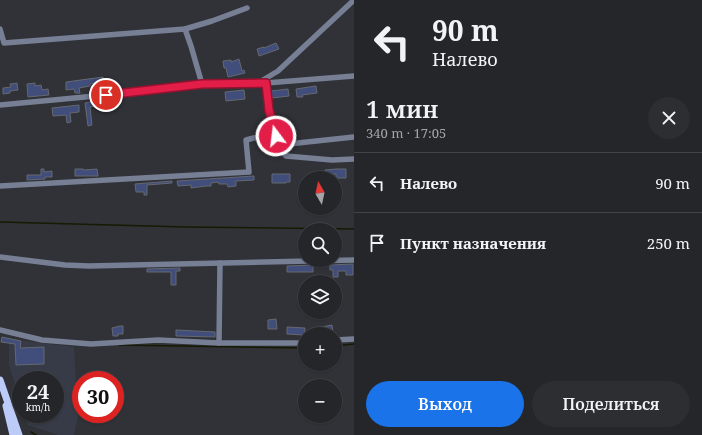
<!DOCTYPE html>
<html lang="ru">
<meta charset="utf-8">
<style>
:root{--surface:#24262a;--page:#2c2e32;--text:#f1f3f6;--muted:#a3a5a8;--line:#414347;--accent:#1a73e8}
body{margin:0;font-family:"Noto Serif",serif;background:var(--page);color:var(--text);height:100vh;display:flex;flex-direction:column;font-size:15px;white-space:nowrap}
*{box-sizing:border-box;margin:0}
p{font-size:13px;color:var(--muted)}
.icon{flex:none;width:22px;height:22px;fill:none;stroke:currentColor;stroke-width:2;stroke-linecap:round;stroke-linejoin:round}
.map{position:relative;flex:1;overflow:hidden}
.drawer{display:flex;flex-direction:column;background:var(--surface);width:348px}
.drawer>*{flex:none}
.hud{background:#24262a;color:var(--text);overflow:hidden}
.needle{width:26px;rotate:351deg}
.controls{position:absolute;left:298px;top:171px;display:grid;gap:8px}
.controls a{display:grid;place-items:center;width:44px;height:44px;border-radius:50%;background:var(--surface);box-shadow:0 1px 3px #0004,0 0 0 1px var(--line);font-size:20px}
.speed{position:absolute;left:12px;top:371px;display:flex;gap:8px;font-size:20px;font-weight:700;text-align:center}
.speed>*{display:grid;place-content:center;width:52px;height:52px;border-radius:50%;background:var(--surface);box-shadow:0 1px 3px #0004,0 0 0 1px var(--line);line-height:1}
.speed small{font-size:10px;font-weight:400}
.speed .limit{border:6px solid #d22;background:#fff;color:#111}
.pin{position:absolute;display:grid;place-items:center;width:34px;height:34px;color:#fff;margin:-17px;border:2px solid #fff;border-radius:50%;box-shadow:0 1px 4px #0007}
.me{position:absolute;width:44px;margin:-22px;rotate:345deg;stroke-linejoin:round;filter:drop-shadow(0 0 3px #0008)}
.turn{display:flex;align-items:center;gap:14px;height:84px;padding:0 12px;font-size:18px}
.turn .icon{width:52px;height:52px;stroke-width:2.5}
.turn b{display:block;font-size:28px;line-height:34px}
.round{display:grid;place-items:center;flex:none;width:42px;height:42px;border-radius:21px;background:var(--page)}
.summary{display:flex;align-items:center;justify-content:space-between;height:68px;padding:0 12px}
h1{font-size:24px;font-weight:600;line-height:30px}
.action{display:flex;gap:8px;margin-top:auto;padding:8px 12px}
.action a{flex:1;height:46px;border-radius:24px;background:var(--accent);color:#fff;font-size:16px;font-weight:600;line-height:46px;text-align:center}
.action a+a{background:var(--page);color:var(--text)}
ul{padding:0;list-style:none}
li{display:flex;align-items:center;gap:12px;height:60px;padding:0 12px;border-top:1px solid var(--line)}
li div{flex:1}
li b{display:block;font-size:15px}
li em{font-style:normal}
main{display:flex;flex:1;min-height:0}
.map>svg:first-child{display:block}
</style>
<main>
<div class="map">
<svg width="354" height="435" viewBox="0 0 354 435">
<rect width="100%" height="100%" fill="#303238"/>
<!-- built -->
<path fill="#373b47" d="M 9,339 L 74,347 L 78,416 L 74,435 L 58,435 L 28,425 L 25,414 L 55,414 L 55,380 L 21,380 L 21,403 L 9,365 Z"/>
<g fill="none" stroke-linecap="round" stroke-linejoin="round">
<!-- stream -->
<g stroke="#161a01" stroke-width="1.5">
<path d="M 0,222 L 186,227 L 354,229"/>
<path d="M 119,345 L 305,348"/>
<path d="M 335,346 L 354,344"/>
<path d="M 31,432 L 36,435"/>
</g>
</g>
<!-- building -->
<g fill="#414e7b" stroke="#65686f">
<path d="M 276,43 L 279,49 L 259,56 L 257,49 L 264,47 L 264,48 Z"/>
<path d="M 239,59 L 242,71 L 244,70 L 245,73 L 228,77 L 226,68 L 224,68 L 223,61 L 231,60 L 231,62 Z"/>
<path d="M 103,77 L 104,82 L 90,84 L 90,86 L 79,88 L 80,93 L 75,93 L 74,89 L 66,90 L 66,82 Z"/>
<path d="M 17,83 L 18,90 L 10,91 L 10,93 L 3,94 L 3,88 L 11,87 L 10,84 Z"/>
<path d="M 35,83 L 35,86 L 41,85 L 42,90 L 48,89 L 49,95 L 28,97 L 27,84 Z"/>
<path d="M 316,86 L 317,93 L 302,95 L 303,97 L 297,97 L 296,89 Z"/>
<path d="M 288,89 L 289,96 L 272,98 L 271,91 Z"/>
<path d="M 244,90 L 245,99 L 226,101 L 225,92 Z"/>
<path d="M 94,101 L 95,106 L 90,107 L 92,125 L 88,126 L 85,103 Z"/>
<path d="M 79,105 L 79,112 L 70,113 L 71,122 L 67,123 L 66,115 L 53,116 L 52,108 Z"/>
<path d="M 41,169 L 44,169 L 44,172 L 52,171 L 52,177 L 45,177 L 45,179 L 27,180 L 27,175 L 41,175 Z"/>
<path d="M 75,169 L 83,169 L 84,170 L 97,169 L 98,176 L 75,176 Z"/>
<path d="M 336,169 L 346,169 L 346,178 L 336,178 L 336,174 L 325,174 L 325,170 Z"/>
<path d="M 272,174 L 290,174 L 290,182 L 287,182 L 286,183 L 272,183 Z"/>
<path d="M 254,176 L 254,180 L 236,181 L 236,186 L 228,187 L 227,184 L 219,184 L 218,182 L 211,183 L 211,186 L 206,186 L 191,188 L 191,185 L 178,186 L 177,181 Z"/>
<path d="M 172,181 L 172,183 L 147,185 L 147,195 L 144,195 L 144,192 L 136,192 L 135,184 Z"/>
<path d="M 353,264 L 353,275 L 346,275 L 346,271 L 338,271 L 338,277 L 333,277 L 333,270 L 330,270 L 330,265 Z"/>
<path d="M 313,265 L 313,272 L 287,272 L 287,266 Z"/>
<path d="M 180,268 L 180,271 L 176,271 L 176,285 L 171,285 L 171,272 L 147,272 L 147,269 Z"/>
<path d="M 276,319 L 277,329 L 268,329 L 268,320 Z"/>
<path d="M 332,325 L 333,332 L 318,334 L 317,328 Z"/>
<path d="M 120,326 L 123,326 L 123,334 L 118,334 L 118,336 L 113,336 L 112,328 Z"/>
<path d="M 287,327 L 305,328 L 304,335 L 287,334 Z"/>
<path d="M 176,330 L 215,332 L 215,337 L 176,336 Z"/>
<path d="M 2,337 L 21,341 L 20,348 L 44,347 L 44,364 L 16,365 L 15,344 L 1,342 Z"/>
</g>
<g fill="none" stroke-linecap="round" stroke-linejoin="round">
<!-- minor -->
<g stroke="#777f95" stroke-width="5.5">
<path d="M 0,29 L 4,43 L 185,29 L 212,21 L 247,8"/>
<path d="M 185,29 L 191,46 L 202,84"/>
<path d="M 258,83 L 278,71 L 354,0"/>
<path d="M 266,83 C 268,104 271,141 286,156 L 332,160 L 354,159"/>
<path d="M 0,105 L 106,95 L 202,84 L 266,83 L 354,76"/>
<path d="M 279,145 L 354,137"/>
<path d="M 0,186 L 249,172 L 246,140 L 261,136 L 273,127"/>
<path d="M 0,257 L 65,265 L 89,266 L 354,260"/>
<path d="M 0,330 L 42,340 L 91,344 L 158,340 L 219,343 L 305,343"/>
<path d="M 335,340 L 354,339"/>
<path d="M 219,343 L 220,263"/>
</g>
<!-- major -->
<g stroke="#bccbf8" stroke-width="7">
<path d="M 0,380 L 19,435"/>
<path d="M 6,406 L 13,435"/>
</g>
</g>
<g fill="none" stroke-linecap="round" stroke-linejoin="round">
<!-- route casing -->
<g stroke="#92132f" stroke-width="10">
<path id="route" d="M 106,95 L 202,84 L 266,83 L 269,110 L 276,136"/>
</g>
<!-- route -->
<use href="#route" stroke="#e11d48" stroke-width="7"/>
</g>
</svg>
<div class="controls">
<a><svg class="needle" viewBox="-14 -14 28 28"><path d="M0-13l5 13h-10z" fill="#e53935"/><path d="M0 13l5-13h-10z" fill="#a3a5a8"/></svg></a>
<a><svg class="icon" aria-label="search" viewBox="0 0 24 24"><circle cx="10" cy="10" r="6"/><path d="M15 15l6 6"/></svg></a>
<a><svg class="icon" aria-label="layers" viewBox="0 0 24 24"><path d="M12 4l9 5-9 5-9-5zM3 14l9 5 9-5"/></svg></a>
<a>+</a>
<a>−</a>
</div>
<div class="speed"><div>24<small>km/h</small></div><div class="limit">30</div></div>
<div class="pin" style="left:106px;top:95px;background:#d93025"><svg class="icon" aria-label="arrive" viewBox="0 0 24 24"><path d="M6 21V4h12l-3 4 3 4H6"/></svg></div>
<svg class="me" style="left:276px;top:136px" viewBox="-20 -20 40 40"><circle r="17" fill="#e11d48" stroke="#fff" stroke-width="3"/><path d="M0-11L8 9 0 5-8 9z" fill="#fff"/></svg>
</div>
<section class="drawer">
<div class="hud">
<div class="turn"><svg class="icon" aria-label="left" viewBox="0 0 24 24"><path d="M17 20v-9H6M10 6l-5 5 5 5"/></svg><div><b>90 m</b>Налево</div></div>
</div>
<div class="summary"><div><h1>1 мин</h1><p>340 m · 17:05</p></div><a class="round"><svg class="icon" aria-label="close" viewBox="0 0 24 24"><path d="M6 6l12 12M18 6L6 18"/></svg></a></div>
<ul>
<li><svg class="icon" aria-label="left" viewBox="0 0 24 24"><path d="M17 20v-9H6M10 6l-5 5 5 5"/></svg><div><b>Налево</b></div><em>90 m</em></li>
<li><svg class="icon" aria-label="arrive" viewBox="0 0 24 24"><path d="M6 21V4h12l-3 4 3 4H6"/></svg><div><b>Пункт назначения</b></div><em>250 m</em></li>
</ul>
<div class="action"><a>Выход</a><a>Поделиться</a></div>
</section>
</main>
